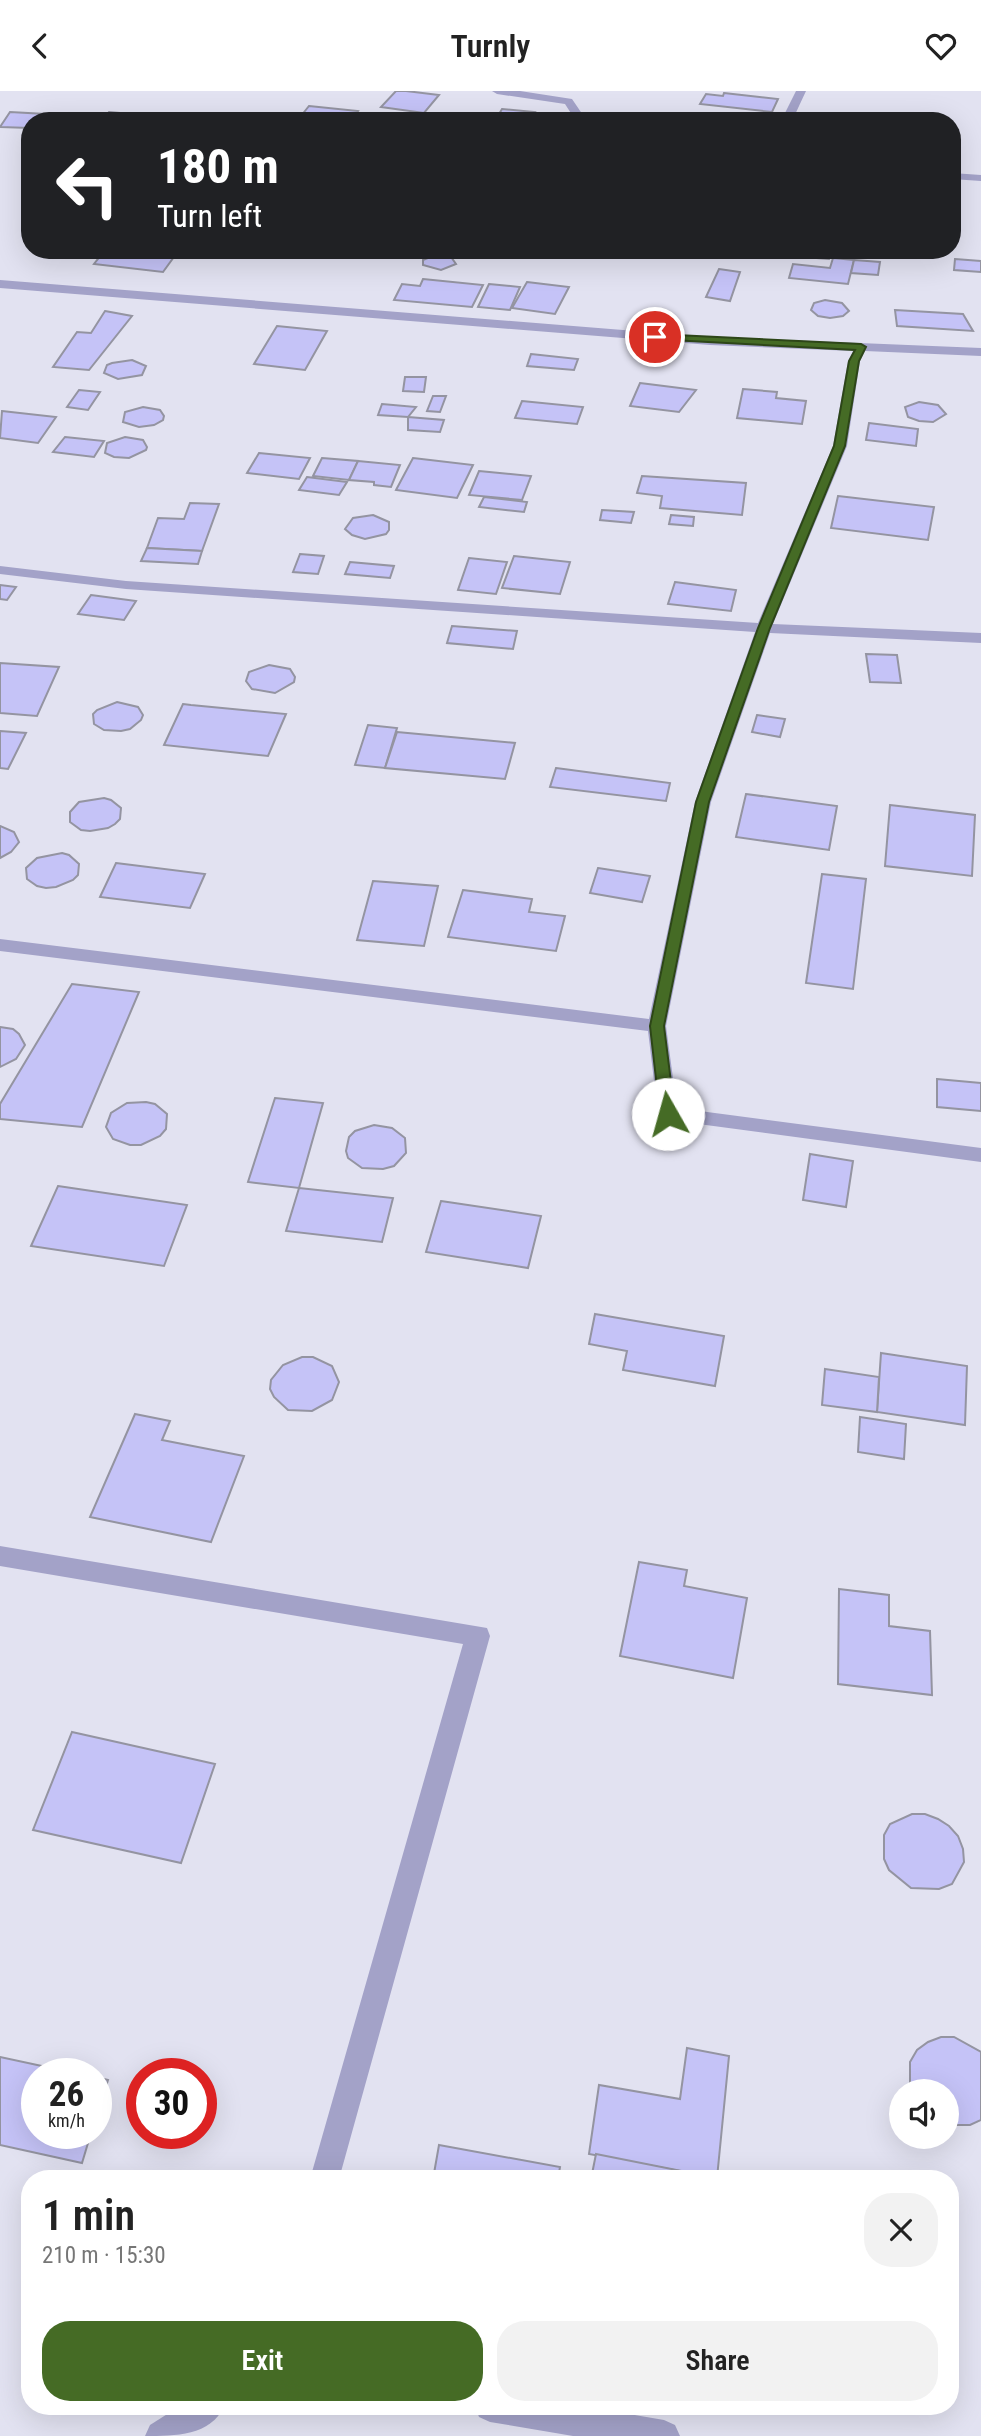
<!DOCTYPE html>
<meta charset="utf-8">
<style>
:root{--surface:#fff;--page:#f2f2f2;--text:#222;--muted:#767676;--accent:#456b25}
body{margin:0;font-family:"Roboto Condensed",sans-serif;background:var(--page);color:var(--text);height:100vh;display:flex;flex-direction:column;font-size:26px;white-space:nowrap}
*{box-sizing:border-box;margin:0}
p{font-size:23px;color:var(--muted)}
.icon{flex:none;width:38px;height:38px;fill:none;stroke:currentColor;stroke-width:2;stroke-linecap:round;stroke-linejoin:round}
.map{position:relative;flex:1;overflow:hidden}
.details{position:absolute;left:21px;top:2079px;width:938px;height:245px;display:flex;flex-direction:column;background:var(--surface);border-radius:28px;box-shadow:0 7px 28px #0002}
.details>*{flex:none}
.banner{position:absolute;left:21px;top:21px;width:940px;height:147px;border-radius:28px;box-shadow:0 7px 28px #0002;background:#202124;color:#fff;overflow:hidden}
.fabs{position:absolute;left:889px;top:1988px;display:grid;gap:14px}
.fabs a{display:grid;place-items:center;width:70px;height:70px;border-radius:50%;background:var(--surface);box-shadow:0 7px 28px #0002;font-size:35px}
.speed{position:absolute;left:21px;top:1967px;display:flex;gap:14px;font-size:35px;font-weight:700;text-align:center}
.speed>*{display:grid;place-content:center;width:91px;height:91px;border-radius:50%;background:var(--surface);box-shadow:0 7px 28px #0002;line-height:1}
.speed small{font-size:18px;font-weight:400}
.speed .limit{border:10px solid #d22;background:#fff;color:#111}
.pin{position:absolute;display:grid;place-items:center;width:60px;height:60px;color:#fff;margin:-30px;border:4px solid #fff;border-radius:50%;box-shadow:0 2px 7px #0007}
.me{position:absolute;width:77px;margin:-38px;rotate:353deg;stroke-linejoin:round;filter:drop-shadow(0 0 5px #0008)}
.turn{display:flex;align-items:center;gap:24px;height:147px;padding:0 21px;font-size:32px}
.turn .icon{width:91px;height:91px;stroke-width:2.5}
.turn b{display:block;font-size:49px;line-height:60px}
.round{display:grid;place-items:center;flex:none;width:74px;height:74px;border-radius:28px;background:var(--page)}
.head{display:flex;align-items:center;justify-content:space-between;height:119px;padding:0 21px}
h1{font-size:42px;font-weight:600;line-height:52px}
.action{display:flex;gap:14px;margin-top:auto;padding:14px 21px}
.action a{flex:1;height:80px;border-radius:28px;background:var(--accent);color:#fff;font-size:28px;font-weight:600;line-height:80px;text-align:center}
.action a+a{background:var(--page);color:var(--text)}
header{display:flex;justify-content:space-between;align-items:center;height:91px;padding:0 21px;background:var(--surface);font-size:32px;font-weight:600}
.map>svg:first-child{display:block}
</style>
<header><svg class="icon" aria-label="back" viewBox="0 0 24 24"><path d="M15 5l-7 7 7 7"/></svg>Turnly<svg class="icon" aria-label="heart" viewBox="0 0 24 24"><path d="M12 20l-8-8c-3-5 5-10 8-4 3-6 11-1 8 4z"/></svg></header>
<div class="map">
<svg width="981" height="2345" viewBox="0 0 981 2345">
<rect width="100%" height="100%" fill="#e2e2f1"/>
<!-- building -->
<g fill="#c5c3f7" stroke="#9494a1" stroke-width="2">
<path d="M 396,0 L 406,0 L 439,4 L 424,22 L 381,16 Z"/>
<path d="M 724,2 L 778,8 L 772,21 L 700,13 L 706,3 L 723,5 Z"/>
<path d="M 309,15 L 358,20 L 351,30 L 297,30 Z"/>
<path d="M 502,18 L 535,21 L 530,30 L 495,30 Z"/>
<path d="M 10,21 L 63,24 L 59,30 L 30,30 L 30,37 L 0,36 Z"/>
<path d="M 109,21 L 144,24 L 141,28 L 160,30 L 102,30 Z"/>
<path d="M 105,159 L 179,159 L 163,181 L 94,173 Z"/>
<path d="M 491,159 L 530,159 L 525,166 Z"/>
<path d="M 764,159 L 831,159 L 829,168 L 763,163 Z"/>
<path d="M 435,164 L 451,166 L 456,173 L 441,179 L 423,174 L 423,169 Z"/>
<path d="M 833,167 L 854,169 L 848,193 L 789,187 L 793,173 L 830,177 Z"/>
<path d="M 955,168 L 981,170 L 981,181 L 954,179 Z"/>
<path d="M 854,169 L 880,171 L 878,184 L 851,182 Z"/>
<path d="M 719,178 L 740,181 L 730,210 L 706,206 Z"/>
<path d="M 423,188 L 483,194 L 472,216 L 394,209 L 402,193 L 420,195 Z"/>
<path d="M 527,191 L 569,196 L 555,223 L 512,217 Z"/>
<path d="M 489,193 L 520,196 L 510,219 L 478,216 Z"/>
<path d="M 825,209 L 842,212 L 849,220 L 843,225 L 830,227 L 818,225 L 811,219 L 814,212 Z"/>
<path d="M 895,219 L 963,223 L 973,240 L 897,235 Z"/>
<path d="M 105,220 L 132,225 L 89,279 L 53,276 L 77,241 L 91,242 Z"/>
<path d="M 277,235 L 327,240 L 305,279 L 254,273 Z"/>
<path d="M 531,263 L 578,268 L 574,279 L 527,275 Z"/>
<path d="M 132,269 L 146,275 L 142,284 L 118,288 L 104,282 L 107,274 L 112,272 Z"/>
<path d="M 405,286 L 426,286 L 424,301 L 403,300 Z"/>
<path d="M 640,292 L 696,299 L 679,321 L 630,315 Z"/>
<path d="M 743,298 L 777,301 L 776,307 L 806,310 L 802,333 L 737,327 Z"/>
<path d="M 79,299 L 100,301 L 88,319 L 67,316 Z"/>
<path d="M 433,305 L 446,305 L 440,321 L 427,320 Z"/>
<path d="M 522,310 L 583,316 L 577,333 L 515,327 Z"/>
<path d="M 919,311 L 938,314 L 946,323 L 933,331 L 919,330 L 908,326 L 905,316 Z"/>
<path d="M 382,313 L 416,316 L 408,326 L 378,324 Z"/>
<path d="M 143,316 L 160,319 L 164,325 L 163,329 L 154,334 L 139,336 L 123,331 L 125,321 Z"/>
<path d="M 2,320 L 56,326 L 38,352 L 0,347 Z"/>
<path d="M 408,326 L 444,329 L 440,341 L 408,339 Z"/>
<path d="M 869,332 L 918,338 L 916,355 L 866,349 Z"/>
<path d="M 65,346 L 104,350 L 94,366 L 53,361 Z"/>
<path d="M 125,346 L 143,349 L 147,356 L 146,359 L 129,367 L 114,366 L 105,362 L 107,352 Z"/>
<path d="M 259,362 L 310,367 L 299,388 L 247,382 Z"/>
<path d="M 322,367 L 358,370 L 349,389 L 313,385 Z"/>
<path d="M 413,367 L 473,374 L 457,407 L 396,399 Z"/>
<path d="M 358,370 L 400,374 L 391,396 L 374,394 L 374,391 L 349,389 Z"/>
<path d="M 479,380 L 531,385 L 522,409 L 469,404 Z"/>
<path d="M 642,385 L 746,392 L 742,424 L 660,417 L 662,405 L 637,402 Z"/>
<path d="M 307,386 L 347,391 L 339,404 L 299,399 Z"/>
<path d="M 838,405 L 934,416 L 928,449 L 831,437 Z"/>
<path d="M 484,406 L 527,411 L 524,421 L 479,416 Z"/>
<path d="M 190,412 L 219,413 L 202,460 L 147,457 L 158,427 L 184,428 Z"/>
<path d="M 602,419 L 634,421 L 631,432 L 600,429 Z"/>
<path d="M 373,424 L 389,431 L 389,439 L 386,443 L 365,448 L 352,444 L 345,438 L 353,427 Z"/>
<path d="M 671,424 L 694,426 L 693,435 L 669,433 Z"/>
<path d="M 147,457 L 202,460 L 198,473 L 141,470 Z"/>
<path d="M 300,463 L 324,465 L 318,483 L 293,481 Z"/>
<path d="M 514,465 L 570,471 L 560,503 L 502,497 Z"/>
<path d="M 469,467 L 507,471 L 496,503 L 458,499 Z"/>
<path d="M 350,471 L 394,475 L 390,487 L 345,483 Z"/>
<path d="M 675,491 L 736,499 L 731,520 L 668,513 Z"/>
<path d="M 0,494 L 16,496 L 7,509 L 0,508 Z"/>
<path d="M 91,504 L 136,510 L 124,529 L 78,523 Z"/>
<path d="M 452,535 L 517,540 L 513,558 L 447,552 Z"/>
<path d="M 866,563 L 897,564 L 901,592 L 870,591 Z"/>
<path d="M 0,572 L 59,576 L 37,625 L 0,622 Z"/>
<path d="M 269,574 L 290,578 L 295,586 L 294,591 L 275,602 L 252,598 L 246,590 L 249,581 Z"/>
<path d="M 117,611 L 138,616 L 143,624 L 141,629 L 130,638 L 121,640 L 104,639 L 94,633 L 93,623 L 97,619 Z"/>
<path d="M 183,613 L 191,614 L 286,623 L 268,665 L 164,654 Z"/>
<path d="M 757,624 L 785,628 L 780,646 L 752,641 Z"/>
<path d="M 368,634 L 397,637 L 385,677 L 355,674 Z"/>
<path d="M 0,640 L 26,642 L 8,678 L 0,677 Z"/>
<path d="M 397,641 L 515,652 L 505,688 L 385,677 Z"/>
<path d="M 556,677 L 670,692 L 666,710 L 550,696 Z"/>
<path d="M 746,703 L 837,715 L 829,759 L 736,746 Z"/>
<path d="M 104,707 L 111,709 L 121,717 L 120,728 L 115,733 L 108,737 L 90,740 L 81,739 L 70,731 L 70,721 L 79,711 Z"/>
<path d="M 890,714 L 975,724 L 972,785 L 885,775 Z"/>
<path d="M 0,735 L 14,741 L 19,751 L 11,761 L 0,767 Z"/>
<path d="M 62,762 L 69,764 L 79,773 L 78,784 L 73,789 L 56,796 L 46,797 L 37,795 L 27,788 L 26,777 L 37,767 Z"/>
<path d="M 116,772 L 205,783 L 190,817 L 100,806 Z"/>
<path d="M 598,777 L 650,785 L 642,811 L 590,802 Z"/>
<path d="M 822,783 L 866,788 L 853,898 L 806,892 Z"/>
<path d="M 373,790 L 438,795 L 424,855 L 357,849 Z"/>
<path d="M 463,799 L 532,808 L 529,821 L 565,825 L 556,860 L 448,846 Z"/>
<path d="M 72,893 L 139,901 L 82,1036 L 0,1028 L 0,1013 Z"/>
<path d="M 0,936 L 13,938 L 19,943 L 25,954 L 16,968 L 0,976 Z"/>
<path d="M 937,988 L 981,992 L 981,1020 L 937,1016 Z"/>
<path d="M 275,1007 L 323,1012 L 299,1097 L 248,1091 Z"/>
<path d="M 146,1011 L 155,1013 L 167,1023 L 166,1038 L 160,1045 L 141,1054 L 130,1054 L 113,1048 L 106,1036 L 111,1022 L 127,1012 Z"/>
<path d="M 374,1034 L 392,1037 L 405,1047 L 406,1062 L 394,1075 L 383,1078 L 362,1077 L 348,1067 L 346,1060 L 349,1046 L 355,1040 Z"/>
<path d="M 810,1063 L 853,1070 L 846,1116 L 803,1109 Z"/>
<path d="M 58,1095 L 187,1114 L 164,1175 L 31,1155 Z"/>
<path d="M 299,1097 L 393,1107 L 382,1151 L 286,1140 Z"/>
<path d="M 441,1110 L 541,1125 L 528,1177 L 426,1161 Z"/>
<path d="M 595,1223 L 724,1245 L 715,1295 L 623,1279 L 627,1260 L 589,1253 Z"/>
<path d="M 881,1262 L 967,1275 L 965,1334 L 877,1321 Z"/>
<path d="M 302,1266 L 313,1266 L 332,1275 L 339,1291 L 332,1309 L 312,1320 L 288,1319 L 274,1306 L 270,1298 L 271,1289 L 283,1274 Z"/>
<path d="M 825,1278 L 879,1286 L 877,1321 L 822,1314 Z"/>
<path d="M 135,1323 L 170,1330 L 162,1349 L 244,1365 L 211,1451 L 90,1426 Z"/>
<path d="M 860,1326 L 906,1333 L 904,1368 L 858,1361 Z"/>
<path d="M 639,1471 L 687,1479 L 684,1495 L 747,1507 L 733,1587 L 620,1565 Z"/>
<path d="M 839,1498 L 889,1504 L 889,1535 L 930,1540 L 932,1604 L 838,1593 Z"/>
<path d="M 72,1641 L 215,1673 L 181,1772 L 33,1739 Z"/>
<path d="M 912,1723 L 925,1723 L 938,1728 L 949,1735 L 958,1745 L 963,1758 L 964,1771 L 952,1793 L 939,1798 L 911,1797 L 889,1779 L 884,1768 L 884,1744 L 890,1733 Z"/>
<path d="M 941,1946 L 954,1946 L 981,1961 L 981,2029 L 970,2034 L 947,2034 L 947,2000 L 911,2000 L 910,1997 L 910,1971 L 917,1959 L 928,1951 Z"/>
<path d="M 687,1957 L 729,1965 L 717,2087 L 589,2063 L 599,1994 L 680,2008 Z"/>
<path d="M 0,1966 L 79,1983 L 37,1983 L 37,2042 L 91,2042 L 82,2072 L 0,2054 Z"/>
<path d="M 96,1986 L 108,1989 L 96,2027 Z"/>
<path d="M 439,2054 L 560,2076 L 558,2088 L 433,2088 Z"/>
<path d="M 596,2063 L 717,2087 L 717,2088 L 591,2088 Z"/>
</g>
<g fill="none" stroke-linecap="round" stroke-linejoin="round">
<!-- street -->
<g fill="#a3a2c8" fill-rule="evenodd">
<path d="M 492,0 L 520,0 L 572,8 L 587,30 L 576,30 L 565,13 L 497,3 Z"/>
<path d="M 796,0 L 806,0 L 792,30 L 781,30 Z"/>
<path d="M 952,82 L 981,84 L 981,90 L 952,88 Z"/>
<path d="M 0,189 L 710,246 L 981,257 L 981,265 L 865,260 L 860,270 L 847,355 L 773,533 L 981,542 L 981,552 L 770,542 L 711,711 L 666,935 L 677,1017 L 981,1057 L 981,1071 L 661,1028 L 658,1023 L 648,940 L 0,860 L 0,848 L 649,928 L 695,711 L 755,541 L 126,498 L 0,483 L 0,475 L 126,490 L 758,532 L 833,355 L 848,270 L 853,260 L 710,254 L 0,197 Z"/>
<path d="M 0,1455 L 487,1537 L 490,1545 L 339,2088 L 310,2088 L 463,1553 L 0,1475 Z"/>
<path d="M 180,2315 L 224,2315 C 211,2345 175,2345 145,2345 L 150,2334 Z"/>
<path d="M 475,2315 L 582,2315 L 664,2329 L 675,2334 L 680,2345 L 573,2345 L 490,2331 L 479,2326 Z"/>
</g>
</g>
<!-- route -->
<path fill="#456b25" stroke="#2d4618" stroke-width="2" d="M 655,243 L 861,253 L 866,256 L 859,270 L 845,355 L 770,537 L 709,711 L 664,935 L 675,1023 L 668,1028 L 660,1023 L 650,935 L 696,711 L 758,537 L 834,355 L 849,270 L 855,259 L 652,248 L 650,246 Z"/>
</svg>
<div class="fabs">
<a><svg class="icon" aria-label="sound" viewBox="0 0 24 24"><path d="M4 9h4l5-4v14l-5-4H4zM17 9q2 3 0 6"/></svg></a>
</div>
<div class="speed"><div>26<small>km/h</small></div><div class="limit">30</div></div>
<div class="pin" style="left:655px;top:246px;background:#d93025"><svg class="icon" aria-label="arrive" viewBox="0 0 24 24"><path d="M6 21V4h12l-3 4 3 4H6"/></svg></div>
<svg class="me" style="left:668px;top:1023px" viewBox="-20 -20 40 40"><circle r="19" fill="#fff"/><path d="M0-13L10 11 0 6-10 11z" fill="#456b25"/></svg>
<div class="banner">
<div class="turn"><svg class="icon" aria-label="left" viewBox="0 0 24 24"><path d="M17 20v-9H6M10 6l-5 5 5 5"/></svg><div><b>180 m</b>Turn left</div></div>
</div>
<section class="details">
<div class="head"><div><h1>1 min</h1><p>210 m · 15:30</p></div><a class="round"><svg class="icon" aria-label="close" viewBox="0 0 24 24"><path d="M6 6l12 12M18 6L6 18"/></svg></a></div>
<div class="action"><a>Exit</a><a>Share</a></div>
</section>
</div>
